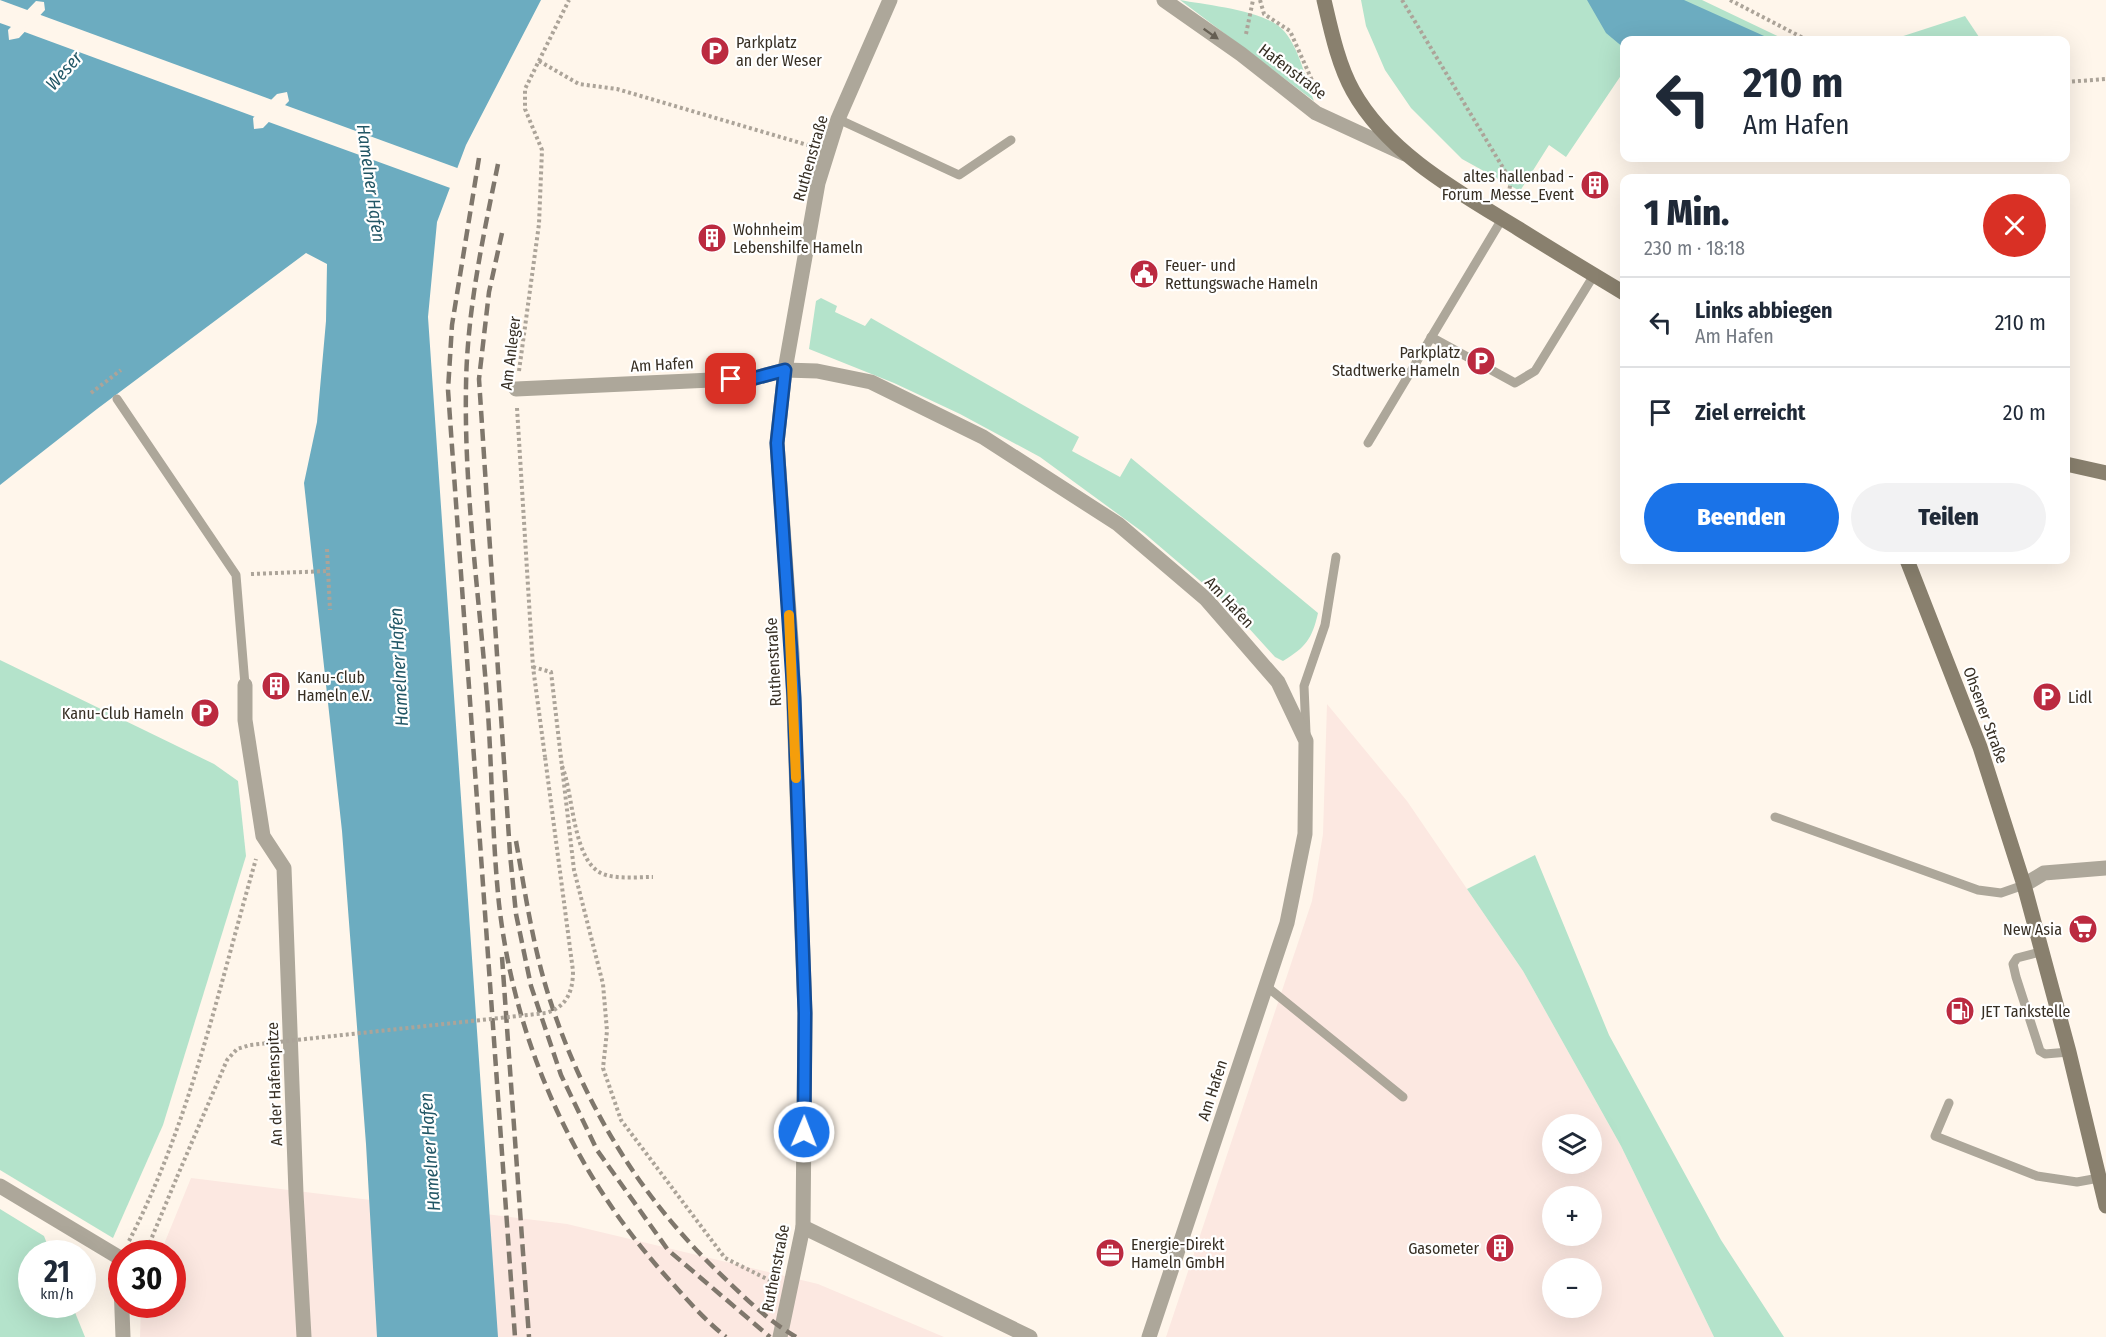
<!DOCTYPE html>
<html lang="de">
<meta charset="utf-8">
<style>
:root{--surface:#fff;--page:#f2f2f3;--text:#1f2937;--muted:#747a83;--line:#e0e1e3;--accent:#1a73e8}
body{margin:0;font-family:"Fira Sans Condensed",sans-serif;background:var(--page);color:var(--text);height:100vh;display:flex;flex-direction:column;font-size:22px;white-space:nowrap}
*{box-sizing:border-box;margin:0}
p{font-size:20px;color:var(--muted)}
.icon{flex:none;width:33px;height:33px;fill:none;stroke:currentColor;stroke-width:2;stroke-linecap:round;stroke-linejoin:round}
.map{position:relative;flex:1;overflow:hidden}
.panel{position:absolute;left:1620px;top:174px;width:450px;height:390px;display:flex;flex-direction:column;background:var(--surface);border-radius:12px;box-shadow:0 6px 24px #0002}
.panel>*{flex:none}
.top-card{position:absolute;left:1620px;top:36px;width:450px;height:126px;border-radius:12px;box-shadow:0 6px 24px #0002;background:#fff;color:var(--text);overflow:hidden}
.fabs{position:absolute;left:1542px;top:1114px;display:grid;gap:12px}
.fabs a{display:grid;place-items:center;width:60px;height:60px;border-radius:50%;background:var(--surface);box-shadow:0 6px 24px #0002;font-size:30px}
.speed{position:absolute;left:18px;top:1240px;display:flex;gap:12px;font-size:30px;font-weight:700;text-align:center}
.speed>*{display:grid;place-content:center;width:78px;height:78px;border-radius:50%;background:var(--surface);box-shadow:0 6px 24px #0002;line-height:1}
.speed small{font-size:15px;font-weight:400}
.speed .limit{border:9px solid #d22;background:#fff;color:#111}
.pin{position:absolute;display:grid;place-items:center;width:51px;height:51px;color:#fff;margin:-26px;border-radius:12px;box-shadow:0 3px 9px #0006}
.me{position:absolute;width:66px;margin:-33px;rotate:1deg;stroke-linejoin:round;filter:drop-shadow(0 0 4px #0008)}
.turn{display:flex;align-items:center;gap:21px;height:126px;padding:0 24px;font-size:27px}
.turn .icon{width:78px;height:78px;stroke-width:2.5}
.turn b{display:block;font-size:42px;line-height:51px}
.round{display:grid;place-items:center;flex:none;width:63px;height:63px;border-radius:32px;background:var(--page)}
.overview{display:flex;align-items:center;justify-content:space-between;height:102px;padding:0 24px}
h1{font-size:36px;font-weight:800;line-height:45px}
.button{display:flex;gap:12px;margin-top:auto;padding:12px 24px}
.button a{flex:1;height:69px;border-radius:36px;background:var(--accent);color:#fff;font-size:24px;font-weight:800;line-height:69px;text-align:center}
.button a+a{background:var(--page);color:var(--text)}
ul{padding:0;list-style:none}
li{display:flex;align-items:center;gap:18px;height:90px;padding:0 24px;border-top:2px solid var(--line)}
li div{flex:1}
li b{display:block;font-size:22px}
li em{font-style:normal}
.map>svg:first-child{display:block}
</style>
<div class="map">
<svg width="2106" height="1337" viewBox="0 0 2106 1337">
<rect width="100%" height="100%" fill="#fff6eb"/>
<!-- industrial -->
<g fill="#fce8e1" fill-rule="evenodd">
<path d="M 1327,704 L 1407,801 L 1523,971 L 1621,1146 L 1714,1337 L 1166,1337 L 1312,901 L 1323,834 ZM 1552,1125 L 1592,1125 L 1592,1164 L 1552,1164 ZM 1552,1197 L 1592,1197 L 1592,1236 L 1552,1236 ZM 1552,1269 L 1592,1269 L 1592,1308 L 1552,1308 Z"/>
<path d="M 191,1178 L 567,1224 L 818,1284 L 944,1337 L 140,1337 L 141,1305 L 172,1305 L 172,1254 L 160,1254 Z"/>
</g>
<!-- green -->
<g fill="#b4e3cb">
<path d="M 1180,0 C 1206,5 1263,10 1282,29 C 1299,46 1305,78 1314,101 Z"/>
<path d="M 1361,0 L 1702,0 L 1786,40 L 1624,40 L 1624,71 L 1566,157 L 1549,145 L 1520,191 L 1462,159 L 1411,108 L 1385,70 L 1366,26 Z"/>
<path d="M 1965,16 L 1981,40 L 1891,40 Z"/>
<path d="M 821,298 L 837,306 L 835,312 L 865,326 L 871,318 L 1079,437 L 1072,451 L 1120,477 L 1131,458 L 1318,613 C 1312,639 1306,647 1283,661 L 1275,657 L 1226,603 L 1144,533 L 1040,457 L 960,414 L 894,383 L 809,349 L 816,301 Z"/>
<path d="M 0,660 L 214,764 L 238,781 L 246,856 L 163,1125 L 113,1238 L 0,1170 Z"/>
<path d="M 1535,855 L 1609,1035 L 1721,1240 L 1784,1337 L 1714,1337 L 1621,1146 L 1523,971 L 1467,889 Z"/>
<path d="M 0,1209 L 44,1236 L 51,1254 L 32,1254 L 32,1305 L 72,1305 L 85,1337 L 0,1337 Z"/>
</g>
<!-- water -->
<g fill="#6cacc0" fill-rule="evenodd">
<path d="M 0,0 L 541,0 L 466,145 L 437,222 L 428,317 L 498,1337 L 377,1337 L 366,1144 L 342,831 L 304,483 L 317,422 L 326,321 L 327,264 L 306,253 L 97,409 L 0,485 ZM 36,1 L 44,2 L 45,10 L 19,38 L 9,40 L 8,30 ZM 287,92 L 289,101 L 263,128 L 254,129 L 253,118 L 277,94 Z"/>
<path d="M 1587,0 L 1684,0 L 1773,40 L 1624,40 L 1624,48 L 1606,33 Z"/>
</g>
<!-- pier -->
<g fill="#fff6eb">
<path d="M 0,0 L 30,11 L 14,28 L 0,23 Z"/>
<path d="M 38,14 L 275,101 L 258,118 L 22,31 Z"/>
<path d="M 282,104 L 460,169 L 453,189 L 266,121 Z"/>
</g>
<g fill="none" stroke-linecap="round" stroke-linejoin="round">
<!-- path -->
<g stroke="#aca499" stroke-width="4" stroke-dasharray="3 3" stroke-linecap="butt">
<path d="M 1260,0 L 1264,14 L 1290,31 L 1315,87"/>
<path d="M 1402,0 L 1511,181 L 1507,201"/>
<path d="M 1730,0 L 1807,40"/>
<path d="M 1246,34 L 1253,0"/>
<path d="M 539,61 L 579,84 L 617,89 L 811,146"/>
<path d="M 2066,82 L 2106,79"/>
<path d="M 519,371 L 539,224 L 542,150 L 525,109 L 525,89 L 569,0"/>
<path d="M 91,393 L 121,370"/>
<path d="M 517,408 L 533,667 L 545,757"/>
<path d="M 327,549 L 330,610"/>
<path d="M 251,574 L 328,571"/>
<path d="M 533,667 L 551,672 L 574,870 L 603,984 L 607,1031 L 603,1068 L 621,1120 L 725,1258 L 773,1282"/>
<path d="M 562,766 C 574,794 572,866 606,875 C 620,879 638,877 653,877"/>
<path d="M 129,1241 C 190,1123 219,987 256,859"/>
<path d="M 145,1254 L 177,1177"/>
</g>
<!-- service -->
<g stroke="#ada79a" stroke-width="9">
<path d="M 838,119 L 959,175 L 1011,140"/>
<path d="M 1431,337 L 1515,383 L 1535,371 L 1594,275"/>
<path d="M 117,399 L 236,575 L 245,685"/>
<path d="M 1368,443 L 1502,219"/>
<path d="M 1306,733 L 1304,686 L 1325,625 L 1336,557"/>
<path d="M 1775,817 L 1978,890 L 2001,893 L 2024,885"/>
<path d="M 2040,952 L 2017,958 L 2013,964 L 2016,977 L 2040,1051 L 2045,1054 L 2069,1052"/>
<path d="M 1266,986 L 1403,1097"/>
<path d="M 1949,1103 L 1935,1136 L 2037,1176 L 2077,1182 L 2099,1178"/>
</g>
<!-- minor -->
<g stroke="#ada79a" stroke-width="15">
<path d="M 1164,0 L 1241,54 L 1316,113 L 1405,154"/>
<path d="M 516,389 L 755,378 L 785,370 L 817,371 L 871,382 L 983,437 L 1118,524 L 1206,599 L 1278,682 L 1306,741 L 1305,834 L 1287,923 L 1149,1337"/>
<path d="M 245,685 L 245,720 L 263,836 L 284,868 L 296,1193 L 304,1337"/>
<path d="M 2024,885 L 2044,873 L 2106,868"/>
<path d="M 0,1186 L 120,1258 L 123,1337"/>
<path d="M 803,1227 L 1030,1337"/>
<path d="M 780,1337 L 803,1227 L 805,1013 L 792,654 L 777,443 L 785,370 L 818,183 L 838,119 L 890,0"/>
</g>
<!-- secondary -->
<g stroke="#89806e" stroke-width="15">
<path d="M 1324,0 C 1331,30 1338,64 1353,91 C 1388,154 1460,193 1519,229 C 1554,251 1589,272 1624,293"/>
<path d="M 2066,464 L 2106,473"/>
<path d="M 1907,560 L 1980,747 L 2024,885 L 2069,1052 L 2106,1206"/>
</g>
<!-- rail -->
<g stroke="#7f776c" stroke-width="4.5" stroke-dasharray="12 6" stroke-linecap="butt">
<path d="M 479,158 L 452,325 L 448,390 L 515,1337"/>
<path d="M 498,164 C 483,237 467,311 466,386 C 464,490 479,594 487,698 C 492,766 492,836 499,904 C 515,1046 576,1179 673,1284 C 689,1302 707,1322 726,1337"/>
<path d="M 502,233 L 489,292 L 479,379 L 510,854 L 516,914 L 531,986 L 561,1075 L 597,1150 L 668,1250 L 770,1337"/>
<path d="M 516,841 C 525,892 533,947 549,997 C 582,1100 636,1191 713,1267 C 739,1292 765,1319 796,1337"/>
<path d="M 502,957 L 529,1337"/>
</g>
<!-- path-bridge -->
<path stroke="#aca499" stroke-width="4" stroke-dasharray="3 3" stroke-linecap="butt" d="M 177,1177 L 227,1060 L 237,1049 L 250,1045 L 546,1013 C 567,1007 573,991 573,971 L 545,757"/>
</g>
<!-- one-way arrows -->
<defs><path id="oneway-solid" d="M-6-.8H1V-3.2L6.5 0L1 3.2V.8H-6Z" transform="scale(1.5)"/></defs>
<use fill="#665f53" href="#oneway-solid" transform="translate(1211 34) rotate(35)"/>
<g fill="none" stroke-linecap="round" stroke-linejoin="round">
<!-- route casing -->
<g stroke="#114b97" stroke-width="15">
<path id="route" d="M 731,379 L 755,378 L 785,370 L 777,443 L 794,697 L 805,1013 L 804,1132"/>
</g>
<!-- route -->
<use href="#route" stroke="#1a73e8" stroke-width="10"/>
<!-- slow -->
<path stroke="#f59e0b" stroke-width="10" d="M 789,615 L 796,778"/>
</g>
<!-- icons -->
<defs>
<g id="parking-disc" transform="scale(1.5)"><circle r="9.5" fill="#bb2a40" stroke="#fff"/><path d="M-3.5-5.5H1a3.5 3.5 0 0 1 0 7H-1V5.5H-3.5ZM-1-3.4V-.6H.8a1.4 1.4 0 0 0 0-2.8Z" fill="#fff"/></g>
<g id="building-disc" transform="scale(1.5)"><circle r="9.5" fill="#bb2a40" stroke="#fff"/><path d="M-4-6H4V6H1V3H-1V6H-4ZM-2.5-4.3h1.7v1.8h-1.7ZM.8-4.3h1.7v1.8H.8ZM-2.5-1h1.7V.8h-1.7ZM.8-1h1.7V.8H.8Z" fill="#fff"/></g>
<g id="civic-disc" transform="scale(1.5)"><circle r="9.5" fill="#bb2a40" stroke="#fff"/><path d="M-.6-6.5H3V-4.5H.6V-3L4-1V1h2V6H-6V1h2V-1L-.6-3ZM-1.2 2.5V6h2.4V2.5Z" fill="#fff"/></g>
<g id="supermarket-disc" transform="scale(1.5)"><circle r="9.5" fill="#bb2a40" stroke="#fff"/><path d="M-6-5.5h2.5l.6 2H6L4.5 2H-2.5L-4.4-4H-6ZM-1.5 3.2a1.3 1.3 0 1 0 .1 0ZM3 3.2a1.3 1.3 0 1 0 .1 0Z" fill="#fff"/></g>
<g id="fuel-disc" transform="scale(1.5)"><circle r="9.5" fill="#bb2a40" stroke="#fff"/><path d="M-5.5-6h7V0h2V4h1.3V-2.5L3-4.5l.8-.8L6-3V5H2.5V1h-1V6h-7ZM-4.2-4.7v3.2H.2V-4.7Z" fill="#fff"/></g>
<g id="office-disc" transform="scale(1.5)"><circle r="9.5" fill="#bb2a40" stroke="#fff"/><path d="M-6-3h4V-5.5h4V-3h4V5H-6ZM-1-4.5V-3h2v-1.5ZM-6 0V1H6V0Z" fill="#fff"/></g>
</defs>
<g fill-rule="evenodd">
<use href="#parking-disc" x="715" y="51"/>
<use href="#building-disc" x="1595" y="185"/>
<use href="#building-disc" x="712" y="238"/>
<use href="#civic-disc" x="1144" y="274"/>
<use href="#parking-disc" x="1481" y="361"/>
<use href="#building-disc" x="276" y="686"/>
<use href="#parking-disc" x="2047" y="697"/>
<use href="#parking-disc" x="205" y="713"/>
<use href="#supermarket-disc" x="2083" y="929"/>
<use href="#fuel-disc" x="1960" y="1011"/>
<use href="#building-disc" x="1500" y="1248"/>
<use href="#office-disc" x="1110" y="1253"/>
</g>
<g text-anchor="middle" stroke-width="4.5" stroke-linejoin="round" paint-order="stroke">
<!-- poi labels -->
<g font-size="16" fill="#372f24" stroke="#fff" text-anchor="start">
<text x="736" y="48">Parkplatz<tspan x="736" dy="18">an der Weser</tspan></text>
<text x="1574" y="182" text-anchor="end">altes hallenbad -<tspan x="1574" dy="18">Forum_Messe_Event</tspan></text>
<text x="733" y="235">Wohnheim<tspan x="733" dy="18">Lebenshilfe Hameln</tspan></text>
<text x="1165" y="271">Feuer- und<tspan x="1165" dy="18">Rettungswache Hameln</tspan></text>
<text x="1460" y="358" text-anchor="end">Parkplatz<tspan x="1460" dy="18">Stadtwerke Hameln</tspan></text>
<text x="297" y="683">Kanu-Club<tspan x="297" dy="18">Hameln e.V.</tspan></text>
<text x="2068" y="703">Lidl</text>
<text x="184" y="719" text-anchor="end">Kanu-Club Hameln</text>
<text x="2062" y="935" text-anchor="end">New Asia</text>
<text x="1981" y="1017">JET Tankstelle</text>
<text x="1131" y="1250">Energie-Direkt<tspan x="1131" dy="18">Hameln GmbH</tspan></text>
<text x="1479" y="1254" text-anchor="end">Gasometer</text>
</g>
<!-- street labels -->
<g font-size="16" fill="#372f24" stroke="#fff">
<text transform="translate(1293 71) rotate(37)" y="6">Hafenstraße</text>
<text transform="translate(810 158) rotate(-74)" y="6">Ruthenstraße</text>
<text transform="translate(510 353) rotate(-83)" y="6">Am Anleger</text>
<text transform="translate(662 364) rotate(-3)" y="6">Am Hafen</text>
<text transform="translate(1230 602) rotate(47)" y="6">Am Hafen</text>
<text transform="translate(773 662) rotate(-93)" y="6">Ruthenstraße</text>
<text transform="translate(1986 715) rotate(70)" y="6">Ohsener Straße</text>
<text transform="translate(274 1084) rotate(-92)" y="6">An der Hafenspitze</text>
<text transform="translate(1212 1090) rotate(-72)" y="6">Am Hafen</text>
<text transform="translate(775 1268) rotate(-79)" y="6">Ruthenstraße</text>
</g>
<!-- water labels -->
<g font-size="18" font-style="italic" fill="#215665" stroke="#fff">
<text transform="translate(64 71) rotate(-48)" y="6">Weser</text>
<text transform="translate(371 183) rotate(82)" y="6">Hamelner Hafen</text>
<text transform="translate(399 667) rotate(-93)" y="6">Hamelner Hafen</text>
<text transform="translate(430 1152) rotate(-94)" y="6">Hamelner Hafen</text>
</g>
</g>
</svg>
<div class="fabs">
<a><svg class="icon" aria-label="layers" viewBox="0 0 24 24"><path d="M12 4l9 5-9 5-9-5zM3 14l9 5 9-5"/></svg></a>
<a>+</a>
<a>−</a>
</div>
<div class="speed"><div>21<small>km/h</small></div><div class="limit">30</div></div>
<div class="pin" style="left:731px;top:379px;background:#d93025"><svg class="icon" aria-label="arrive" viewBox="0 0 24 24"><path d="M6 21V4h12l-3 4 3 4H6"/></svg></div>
<svg class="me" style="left:804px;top:1132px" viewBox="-20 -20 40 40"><circle r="17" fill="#1a73e8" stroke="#fff" stroke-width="3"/><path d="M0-11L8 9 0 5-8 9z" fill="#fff"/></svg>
<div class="top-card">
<div class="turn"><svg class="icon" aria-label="left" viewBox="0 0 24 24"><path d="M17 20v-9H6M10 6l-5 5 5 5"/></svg><div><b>210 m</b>Am Hafen</div></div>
</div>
<section class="panel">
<div class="overview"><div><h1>1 Min.</h1><p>230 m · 18:18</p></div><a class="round" style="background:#d93025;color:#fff"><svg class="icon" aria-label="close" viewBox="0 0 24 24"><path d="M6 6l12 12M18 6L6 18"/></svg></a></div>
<ul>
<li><svg class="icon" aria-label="left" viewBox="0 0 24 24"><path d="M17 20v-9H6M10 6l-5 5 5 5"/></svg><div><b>Links abbiegen</b><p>Am Hafen</p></div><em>210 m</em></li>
<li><svg class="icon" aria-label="arrive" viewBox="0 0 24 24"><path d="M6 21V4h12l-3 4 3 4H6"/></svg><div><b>Ziel erreicht</b></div><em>20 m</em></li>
</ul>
<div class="button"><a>Beenden</a><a>Teilen</a></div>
</section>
</div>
